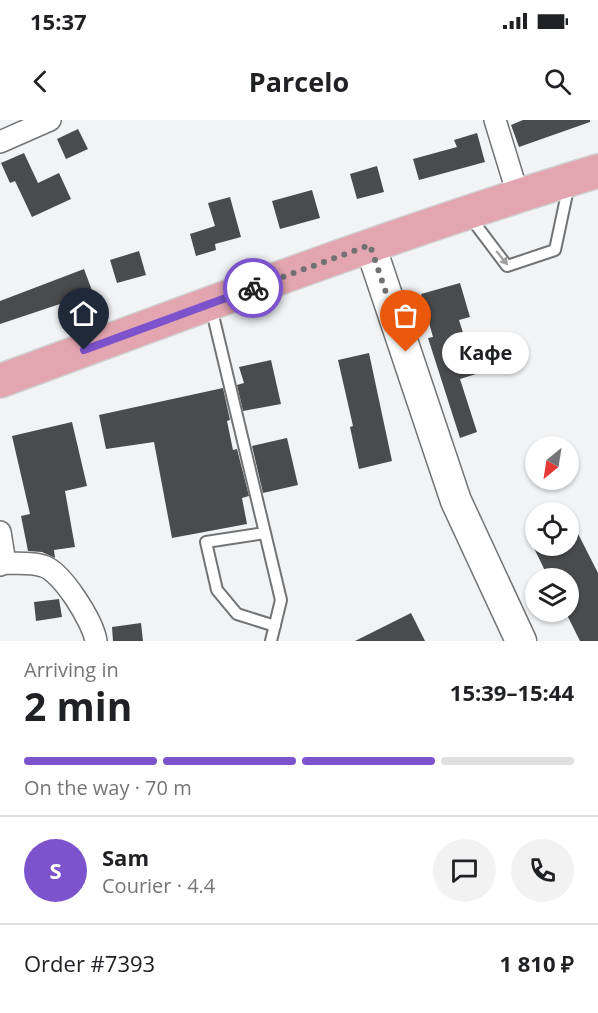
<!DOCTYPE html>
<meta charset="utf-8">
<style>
body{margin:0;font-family:"Open Sans",sans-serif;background:#f2f2f2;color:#202124;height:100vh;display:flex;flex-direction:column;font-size:22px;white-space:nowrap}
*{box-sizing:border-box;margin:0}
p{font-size:20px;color:#757577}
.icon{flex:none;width:33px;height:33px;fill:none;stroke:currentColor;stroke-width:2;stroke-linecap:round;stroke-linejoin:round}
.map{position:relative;height:521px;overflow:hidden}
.side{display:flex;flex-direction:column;background:#fff;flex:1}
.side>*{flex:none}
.needle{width:39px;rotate:210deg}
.fabs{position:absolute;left:525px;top:316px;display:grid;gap:12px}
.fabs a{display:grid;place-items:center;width:54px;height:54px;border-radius:50%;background:#fff;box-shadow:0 2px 4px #0004;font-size:30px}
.pin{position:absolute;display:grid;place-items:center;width:51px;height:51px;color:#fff;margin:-62px -26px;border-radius:50% 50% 50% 0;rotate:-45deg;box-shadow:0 0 6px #0007}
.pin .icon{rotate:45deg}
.courier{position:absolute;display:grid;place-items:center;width:60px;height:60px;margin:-30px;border:4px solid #7c53cc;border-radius:50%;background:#fff;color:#222;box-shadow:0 2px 8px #0007}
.bubble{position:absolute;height:42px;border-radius:21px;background:#fff;box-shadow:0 2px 4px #0004;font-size:20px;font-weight:700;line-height:42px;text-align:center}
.overview em{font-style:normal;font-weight:700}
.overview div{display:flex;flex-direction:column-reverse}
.overview{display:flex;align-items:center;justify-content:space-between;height:102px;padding:0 24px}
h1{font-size:39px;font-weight:700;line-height:45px}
.bar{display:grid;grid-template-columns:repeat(4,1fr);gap:9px 6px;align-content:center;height:72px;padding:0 24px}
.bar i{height:8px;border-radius:4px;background:#e0e0e0}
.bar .active{background:#7c53cc}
.bar p{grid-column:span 4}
.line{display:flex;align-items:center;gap:15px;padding:0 24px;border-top:2px solid #e0e0e0}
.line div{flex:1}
.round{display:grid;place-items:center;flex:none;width:63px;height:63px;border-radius:32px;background:#f2f2f2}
.status{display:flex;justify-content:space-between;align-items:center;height:42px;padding:0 30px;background:#fff;direction:ltr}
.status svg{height:16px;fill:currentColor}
header{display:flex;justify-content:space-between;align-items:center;height:78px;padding:0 24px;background:#fff;font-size:27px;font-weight:700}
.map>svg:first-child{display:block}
.building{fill:#4a4b4d}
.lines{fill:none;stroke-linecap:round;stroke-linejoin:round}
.lane-casing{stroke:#717375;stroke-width:14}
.street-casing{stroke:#717375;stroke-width:24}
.secondary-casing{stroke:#717375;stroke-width:33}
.primary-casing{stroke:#d0d0d1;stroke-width:36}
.lane{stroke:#fff;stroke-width:10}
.street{stroke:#fff;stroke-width:21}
.secondary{stroke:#fff;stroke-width:30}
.primary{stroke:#e3a6b0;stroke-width:33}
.oneway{fill:#a0a0a0}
.done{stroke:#707172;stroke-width:6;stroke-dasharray:0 10.8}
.route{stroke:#7c53cc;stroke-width:8}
</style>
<div class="status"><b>15:37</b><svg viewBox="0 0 49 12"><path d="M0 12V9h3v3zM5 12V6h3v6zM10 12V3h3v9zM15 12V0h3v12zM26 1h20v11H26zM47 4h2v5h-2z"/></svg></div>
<header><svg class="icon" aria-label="back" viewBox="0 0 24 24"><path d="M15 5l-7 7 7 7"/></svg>Parcelo<svg class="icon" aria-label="search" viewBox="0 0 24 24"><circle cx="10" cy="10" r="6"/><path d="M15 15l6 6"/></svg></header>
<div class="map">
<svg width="598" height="521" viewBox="0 0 598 521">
<rect width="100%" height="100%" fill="#f1f3f5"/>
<!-- building -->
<path class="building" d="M523,0H590V2L519,27L511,5Z
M78,9L88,29L66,39L57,19Z
M477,13L485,42L419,60L413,39L457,27L454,20Z
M24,33L38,63L59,53L71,79L32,97L15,61L10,63L1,43Z
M377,46L384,72L357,79L350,54Z
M312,70L320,98L280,109L272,81Z
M230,77L241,117L215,124L216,130L196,136L190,114L215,106L208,83Z
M139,131L146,155L117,163L110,140Z
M84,149L93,173L0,204V181Z
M460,163L470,197L459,200L476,254L460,259L477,312L460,318L428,218L433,217L421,174Z
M369,233L392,341L359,349L350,307L353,306L338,240Z
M271,240L281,284L243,291L237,265L244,263L239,247Z
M223,268L230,300L227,301L233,330L237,329L249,376L242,378L247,404L172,418L154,322L106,329L99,295Z
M72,302L87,366L65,371L75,427L54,430L55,438L42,432L28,431L21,396L30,394L12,316Z
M287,318L298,365L263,373L252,326Z
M568,394L598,453V521H580L568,497V459H549L533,426H568Z
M59,479L62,497L36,501L34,482Z
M411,493L425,521H355Z
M141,503L143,521H113L112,507Z"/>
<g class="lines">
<defs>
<path id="lane" d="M470,97L507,146L555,130L569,64
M211,187L281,480L271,521
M265,413L206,422L217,470L237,494L275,506"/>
<path id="street" d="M495,0L518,75
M0,22L50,0
M0,412L5,443
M0,445L5,443C17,444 31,442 43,446C62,451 93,502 96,521"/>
<path id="secondary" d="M370,125L456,381L521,521"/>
<path id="primary" d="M0,261C198,188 396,112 598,51"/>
</defs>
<!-- lane casing -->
<use href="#lane" class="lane-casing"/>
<!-- street casing -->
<use href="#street" class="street-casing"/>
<!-- secondary casing -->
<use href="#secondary" class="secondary-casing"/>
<!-- primary casing -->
<use href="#primary" class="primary-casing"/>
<!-- lane -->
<use href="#lane" class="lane"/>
<!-- street -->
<use href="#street" class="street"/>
<!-- secondary -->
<use href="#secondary" class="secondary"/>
<!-- primary -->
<use href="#primary" class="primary"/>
</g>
<!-- one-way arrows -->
<defs><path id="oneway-solid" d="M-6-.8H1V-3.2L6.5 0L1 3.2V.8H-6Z" transform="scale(1.5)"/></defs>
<use class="oneway" href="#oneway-solid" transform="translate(502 138) rotate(51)"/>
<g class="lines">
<!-- done -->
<path class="done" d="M253,168L370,125L406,232"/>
<!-- route -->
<path class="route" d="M84,230L253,168"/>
</g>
</svg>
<div class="fabs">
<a><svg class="needle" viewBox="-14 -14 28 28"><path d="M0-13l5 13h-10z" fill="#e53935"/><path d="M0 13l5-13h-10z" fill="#757577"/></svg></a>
<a><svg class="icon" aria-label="locate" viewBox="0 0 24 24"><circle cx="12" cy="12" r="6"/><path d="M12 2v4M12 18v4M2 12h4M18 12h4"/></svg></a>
<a><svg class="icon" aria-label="layers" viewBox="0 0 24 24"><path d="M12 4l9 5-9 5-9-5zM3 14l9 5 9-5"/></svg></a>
</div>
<div class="pin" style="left:406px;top:232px;background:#ea580c"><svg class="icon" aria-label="bag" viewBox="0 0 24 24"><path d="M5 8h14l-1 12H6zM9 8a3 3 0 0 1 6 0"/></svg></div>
<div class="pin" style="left:84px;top:230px;background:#1f2937"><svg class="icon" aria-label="home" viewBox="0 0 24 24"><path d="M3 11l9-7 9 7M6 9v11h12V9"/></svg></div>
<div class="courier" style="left:253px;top:168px"><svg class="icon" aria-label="bike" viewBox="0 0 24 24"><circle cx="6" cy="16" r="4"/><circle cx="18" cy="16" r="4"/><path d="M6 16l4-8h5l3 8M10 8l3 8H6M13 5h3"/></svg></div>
<div class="bubble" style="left:442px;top:212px;width:87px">Кафе</div>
</div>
<section class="side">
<div class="overview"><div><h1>2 min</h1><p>Arriving in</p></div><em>15:39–15:44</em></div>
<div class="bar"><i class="active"></i><i class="active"></i><i class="active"></i><i></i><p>On the way · 70 m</p></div>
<div class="line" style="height:108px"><b class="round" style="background:#7c53cc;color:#fff">S</b><div><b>Sam</b><p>Courier · 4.4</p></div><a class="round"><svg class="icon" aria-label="chat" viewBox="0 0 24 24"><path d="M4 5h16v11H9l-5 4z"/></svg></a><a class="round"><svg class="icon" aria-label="phone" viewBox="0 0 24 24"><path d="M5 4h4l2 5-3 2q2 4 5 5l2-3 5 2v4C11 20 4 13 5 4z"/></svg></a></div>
<div class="line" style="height:78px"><div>Order #7393</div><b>1 810 ₽</b></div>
</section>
